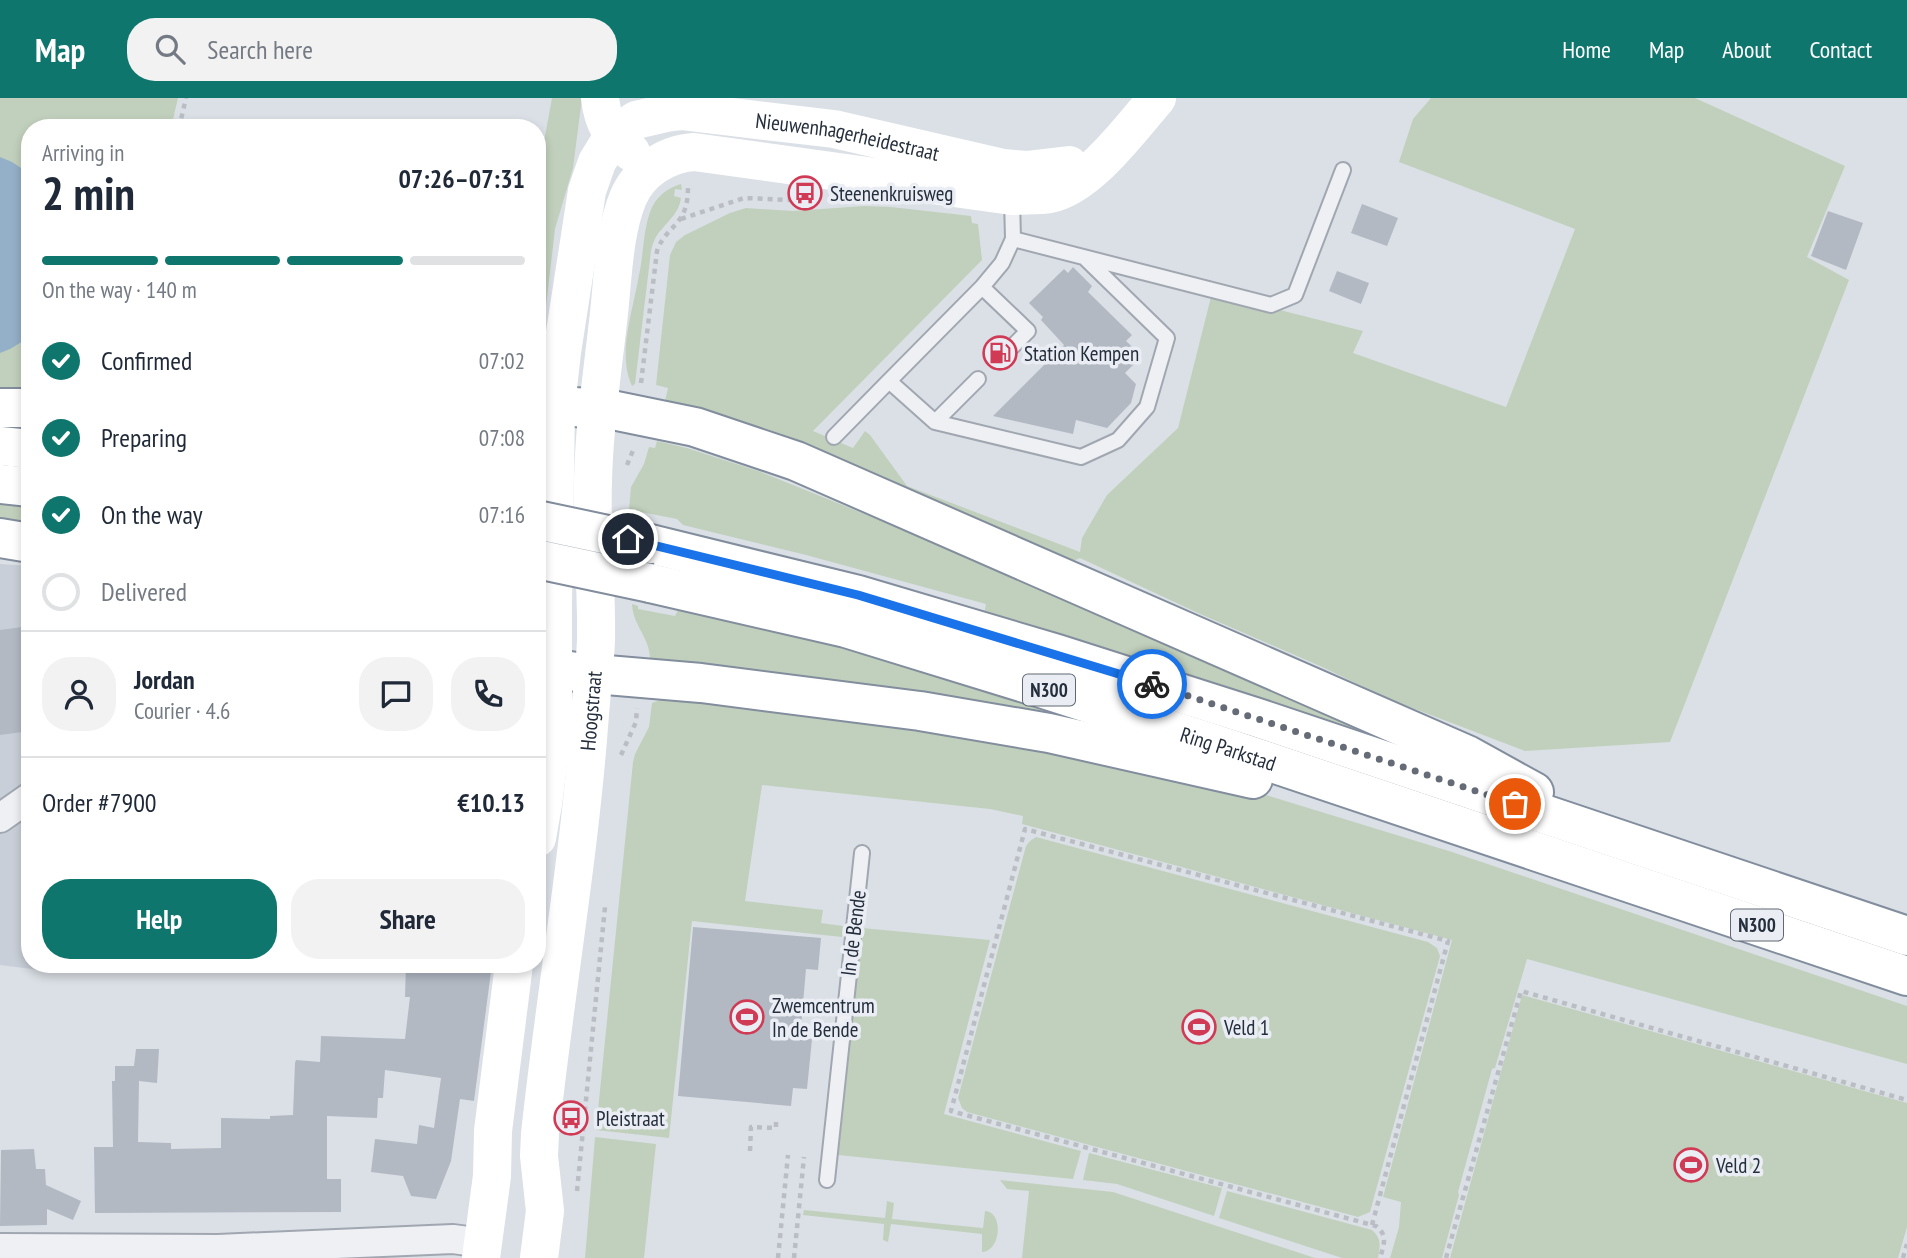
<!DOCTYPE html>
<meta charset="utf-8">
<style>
body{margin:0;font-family:"PT Sans Narrow",sans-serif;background:#f2f2f3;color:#1f2937;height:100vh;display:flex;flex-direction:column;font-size:26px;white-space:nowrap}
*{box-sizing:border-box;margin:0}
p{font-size:23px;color:#747a83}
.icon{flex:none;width:38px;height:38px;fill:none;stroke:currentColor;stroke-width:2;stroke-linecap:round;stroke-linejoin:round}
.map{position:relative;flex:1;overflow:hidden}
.drawer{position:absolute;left:21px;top:21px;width:525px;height:854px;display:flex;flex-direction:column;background:#fff;border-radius:28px;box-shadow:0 4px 10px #0003}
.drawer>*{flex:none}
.pin{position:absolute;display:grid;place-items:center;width:60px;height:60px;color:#fff;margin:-30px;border:4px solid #fff;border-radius:50%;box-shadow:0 2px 7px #0007}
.courier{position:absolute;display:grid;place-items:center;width:70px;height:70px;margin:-35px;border:5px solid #1a73e8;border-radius:50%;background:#fff;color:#222;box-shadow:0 2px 9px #0007}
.summary em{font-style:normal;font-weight:700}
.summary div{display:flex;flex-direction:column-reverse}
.summary{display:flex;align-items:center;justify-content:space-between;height:119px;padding:0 21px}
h1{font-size:46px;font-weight:700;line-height:52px}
.bar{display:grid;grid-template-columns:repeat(4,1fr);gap:10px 7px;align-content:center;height:84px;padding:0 21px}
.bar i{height:9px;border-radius:5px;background:#e0e1e3}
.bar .active{background:#0f766e}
.bar p{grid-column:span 4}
.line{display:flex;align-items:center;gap:18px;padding:0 21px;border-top:2px solid #e0e1e3}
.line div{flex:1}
.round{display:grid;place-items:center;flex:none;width:74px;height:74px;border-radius:28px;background:#f2f2f3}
ol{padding:0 21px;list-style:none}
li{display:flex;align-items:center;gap:21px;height:77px}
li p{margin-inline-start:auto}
li .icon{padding:7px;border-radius:50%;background:#0f766e;color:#fff;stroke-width:4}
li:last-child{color:#747a83}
li i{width:38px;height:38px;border:4px solid #e0e1e3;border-radius:50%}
.cta{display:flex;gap:14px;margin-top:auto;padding:14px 21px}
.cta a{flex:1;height:80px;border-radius:28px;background:#0f766e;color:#fff;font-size:28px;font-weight:700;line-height:80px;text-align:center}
.cta a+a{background:#f2f2f3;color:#1f2937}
header{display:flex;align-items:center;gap:42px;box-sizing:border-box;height:98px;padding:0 35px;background:#0f766e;color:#fff}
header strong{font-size:33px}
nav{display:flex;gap:38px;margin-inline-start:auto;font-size:24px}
.search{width:490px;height:63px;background:#f2f2f3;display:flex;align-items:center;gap:18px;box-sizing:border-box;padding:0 24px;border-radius:28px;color:#747a83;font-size:26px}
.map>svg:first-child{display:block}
.built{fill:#c9cfd8}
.green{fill:#c1d0bc}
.water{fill:#94afc8}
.building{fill:#b2b9c3}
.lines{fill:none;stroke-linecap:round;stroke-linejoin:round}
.lane-casing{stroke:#a1a7b0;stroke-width:18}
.street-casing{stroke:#a1a7b0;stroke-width:32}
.highway-casing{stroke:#828d9d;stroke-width:42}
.path{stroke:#babec4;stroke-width:4.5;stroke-dasharray:5 5;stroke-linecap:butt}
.lane{stroke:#eef0f4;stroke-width:14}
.street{stroke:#eef0f4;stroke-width:28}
.secondary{stroke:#fff;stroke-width:38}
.highway{stroke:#fff;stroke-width:38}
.highway-bridge-casing{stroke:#828d9d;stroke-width:42;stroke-linecap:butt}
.highway-bridge{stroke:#fff;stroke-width:38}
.done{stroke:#656c78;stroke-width:7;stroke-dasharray:0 12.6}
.route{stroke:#1a73e8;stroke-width:9}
.labels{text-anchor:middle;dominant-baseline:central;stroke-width:7;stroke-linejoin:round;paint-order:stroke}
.shield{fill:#eaeef4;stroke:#606873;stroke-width:2}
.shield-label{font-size:19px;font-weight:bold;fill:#252e3c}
.street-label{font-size:21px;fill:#252e3c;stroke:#eaeef4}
.poi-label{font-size:21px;fill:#252e3c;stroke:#eaeef4;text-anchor:start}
</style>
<header>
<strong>Map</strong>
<div class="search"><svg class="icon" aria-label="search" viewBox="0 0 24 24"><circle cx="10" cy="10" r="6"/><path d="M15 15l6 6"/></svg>Search here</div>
<nav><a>Home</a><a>Map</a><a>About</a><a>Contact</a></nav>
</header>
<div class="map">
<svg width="1907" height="1160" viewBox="0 0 1907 1160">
<rect width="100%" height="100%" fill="#dbe0e6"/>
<!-- built -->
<path class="built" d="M0,466L30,468V866H64V875L0,867Z"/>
<!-- green -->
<path class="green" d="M0,0H178L171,30H30V293L0,295Z
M552,0H582L573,70L555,131L543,234L537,251V82Z
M1431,0H1695L1845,68L1807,159L1849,182L1670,644L1525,653L1389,601L1320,568L1198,515L1080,460L1059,469L663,312L668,290L656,287L670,157L676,144L685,137L730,115L746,110L793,113L864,108L891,109L971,118L972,125L978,126L982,162L813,333L853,350L865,333L870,337L907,388L1080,454L1082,440L1107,397L1178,330L1212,195L1363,233L1353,255L1506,309L1575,131L1399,64L1413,21Z
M681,86L682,92L675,91L674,98L681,100C679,114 671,120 662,131C656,137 653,144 651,153L635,286L632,288C626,275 625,261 626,246C628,223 635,200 639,177C644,156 643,122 655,104C662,94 671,89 681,86Z
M657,343L687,350L761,374L877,421L941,442L1461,672L984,516L986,506L806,457L683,427L677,421L636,413V411L629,412L631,389L644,366L649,349L655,350Z
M0,402L30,404V437L0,432Z
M632,506L638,508V511L675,518L680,508C850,547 1016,600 1183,651L650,563C651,540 633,529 632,506Z
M659,596L758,600L1253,693L1452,754L1907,908V966L1527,861L1495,970L1492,971L1458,1094L1459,1097L1442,1160H1390L1399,1129L1401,1104L1383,1099L1452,842L1022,726L1023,718L990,711L762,687L745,803L823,812L821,825L843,828L842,839L692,823L669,1040L596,1032L633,664L635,656L649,629L652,605L660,602Z
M1036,739L1428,844L1437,850L1440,858L1370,1114L1358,1119L967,1014L962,1010L958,1000L1026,748L1030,743Z
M862,830L990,842L944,1016L1081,1053L1073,1081L838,1057Z
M1522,897L1907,1005V1129L1898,1160H1450Z
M595,1039L656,1046L644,1160H585Z
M1089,1055L1222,1090L1214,1118L1117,1086L1083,1082Z
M1000,1082L1113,1094L1315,1160H1022L1029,1093L1007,1091Z
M1227,1093L1372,1132C1382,1141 1380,1148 1378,1160H1342L1219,1120Z
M887,1103L894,1105L892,1121L983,1130L985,1113C1004,1114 1001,1153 982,1154V1136L891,1126L888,1144L883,1142L884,1126L803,1117L804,1112L885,1120Z"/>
<!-- water -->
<path class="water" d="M0,59L12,64L30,76V239L10,251L0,255Z"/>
<!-- building -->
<path class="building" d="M1362,106L1398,120L1387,148L1351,135Z
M1828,113L1863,125L1846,172L1811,158Z
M1073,169L1092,188L1088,194L1132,237L1126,243L1142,258L1125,275L1136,286L1131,305L1107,330L1076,322L1073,336L993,318L1064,247L1041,222L1043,219L1029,205L1064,171L1068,175Z
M1337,173L1369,185L1361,206L1329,193Z
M30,528V633L0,637V532Z
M693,829L821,840L818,872L806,871L800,940L812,941L807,991L793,990L791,1008L678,998Z
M406,866H492L474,1003L460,1001L451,1063L436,1101L411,1098L403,1078L371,1074L375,1041L417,1046L419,1027L434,1030L441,980L385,972L383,1000H378L377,1020L327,1018V1081H341V1114L95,1115L94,1049H113L112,983H115V968H134L136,951H159L157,985L139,983L138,1044L171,1045V1051L221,1050V1020L270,1021V1018L293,1017L295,965L296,962L320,964L321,938L405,941L410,899H405Z
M34,1051L36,1071H45L46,1087L81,1103L73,1122L47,1111V1127L0,1128L1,1052Z"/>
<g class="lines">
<defs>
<path id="lane" d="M1013,141L1271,207L1295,197L1343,72
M982,189L1028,233L1013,248
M978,281L935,324L889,283L982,189L1002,165L1013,141L1012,100
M935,324L1081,359L1118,342L1147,309L1167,240L1085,160
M834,339L889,283
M827,1082L862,755"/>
<path id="street" d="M0,720L30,699
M0,1150L218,1151L453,1141L483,1145"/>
<g id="highway">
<path d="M537,306L612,312L695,329L796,363L1467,657L1534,694"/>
<path d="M0,310H30"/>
<path d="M0,348L30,351"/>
<path d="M0,386L30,389"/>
<path d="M0,440L30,445"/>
<path d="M650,446L858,497L1057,556L1258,620L1907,838"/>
<path id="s3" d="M650,485L846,530L1041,590L1231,651L1907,878"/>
<path d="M537,568L583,575L701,585L920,613L1049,635L1253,681"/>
</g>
</defs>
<!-- lane casing -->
<use href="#lane" class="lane-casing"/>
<!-- street casing -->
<use href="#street" class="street-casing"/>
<!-- highway casing -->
<use href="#highway" class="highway-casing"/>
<!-- path -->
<path class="path" d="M179,30L186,0
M681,121L744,100L791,102
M641,285L657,153C662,138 672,132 680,121C687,111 688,99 688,88
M627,367L634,350
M621,657L636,624L637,610
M750,1053L751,1029L776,1030V1019
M577,1093L605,809
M1372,1127L1448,843L1025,731L951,1013L1376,1128C1388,1137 1384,1147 1380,1160
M778,1160L788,1057
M794,1160L804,1059
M1446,1160L1521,893L1907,1002
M1903,1160L1907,1146"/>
<!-- lane -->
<use href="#lane" class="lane"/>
<!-- street -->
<use href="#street" class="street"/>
<!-- secondary -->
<g class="secondary">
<path d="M600,0C603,27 611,36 631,54"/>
<path id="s1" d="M537,740L543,706L553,627V507L556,308L562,254L587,93L597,64L613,38L636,22L666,15L681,13L834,31L1003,70L1026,72L1069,67"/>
<path d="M481,1160L492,1078L493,1033L514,866"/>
<path id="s2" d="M539,1160L545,1113L539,1058L540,1036C555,896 580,756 590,616C592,591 595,566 596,542C597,489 591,436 593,383C594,327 603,271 609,215C613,179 614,134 628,100C639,74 665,56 694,54L1012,98C1024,97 1038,98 1050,96C1089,88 1132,29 1157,0"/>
</g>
<!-- highway -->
<use href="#highway" class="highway"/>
<defs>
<path id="highway-bridge" d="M537,422L650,446
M537,461L650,485"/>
</defs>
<!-- highway-bridge casing -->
<use href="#highway-bridge" class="highway-bridge-casing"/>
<!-- highway-bridge -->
<use href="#highway-bridge" class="highway-bridge"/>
</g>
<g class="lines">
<!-- done -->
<path class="done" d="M1152,586L1515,706"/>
<!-- route -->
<path class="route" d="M628,441L858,497L1152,586"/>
</g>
<!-- icons -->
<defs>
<symbol id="bus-ring" viewBox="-11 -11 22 22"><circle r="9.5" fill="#eaeef4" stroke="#d13a55" stroke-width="1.5"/><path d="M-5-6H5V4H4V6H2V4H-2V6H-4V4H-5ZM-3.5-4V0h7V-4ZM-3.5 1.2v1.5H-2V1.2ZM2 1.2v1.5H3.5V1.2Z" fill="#d13a55"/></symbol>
<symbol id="fuel-ring" viewBox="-11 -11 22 22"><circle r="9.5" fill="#eaeef4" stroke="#d13a55" stroke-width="1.5"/><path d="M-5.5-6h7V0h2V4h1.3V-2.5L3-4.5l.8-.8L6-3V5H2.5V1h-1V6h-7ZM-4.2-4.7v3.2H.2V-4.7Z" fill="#d13a55"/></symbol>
<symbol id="stadium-ring" viewBox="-11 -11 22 22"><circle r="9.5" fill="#eaeef4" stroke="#d13a55" stroke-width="1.5"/><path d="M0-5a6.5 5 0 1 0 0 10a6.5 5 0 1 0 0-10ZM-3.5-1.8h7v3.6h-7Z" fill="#d13a55"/></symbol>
</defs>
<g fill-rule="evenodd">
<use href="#bus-ring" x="786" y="76" width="38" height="38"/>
<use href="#fuel-ring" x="981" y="236" width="38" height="38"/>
<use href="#stadium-ring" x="728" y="900" width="38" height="38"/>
<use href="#stadium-ring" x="1180" y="910" width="38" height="38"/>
<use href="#bus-ring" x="552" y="1001" width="38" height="38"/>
<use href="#stadium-ring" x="1672" y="1048" width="38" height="38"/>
</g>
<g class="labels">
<!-- shield labels -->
<g class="shield">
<rect x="1023" y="576.5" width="52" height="31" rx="5"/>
<rect x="1731" y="811.5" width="52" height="31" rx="5"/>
</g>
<g class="shield-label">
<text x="1049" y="592">N300</text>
<text x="1757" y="827">N300</text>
</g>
<!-- street labels -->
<g class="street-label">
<text stroke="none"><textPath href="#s1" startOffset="954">Nieuwenhagerheidestraat</textPath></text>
<text stroke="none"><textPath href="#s2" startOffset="551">Hoogstraat</textPath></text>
<text stroke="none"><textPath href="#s3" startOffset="602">Ring Parkstad</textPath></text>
<text transform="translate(853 835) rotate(-83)">In de Bende</text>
</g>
<!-- poi labels -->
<g class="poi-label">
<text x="830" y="95">Steenenkruisweg</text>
<text x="1024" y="255">Station Kempen</text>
<text x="772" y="907">Zwemcentrum<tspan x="772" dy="24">In de Bende</tspan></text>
<text x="1224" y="929">Veld 1</text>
<text x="596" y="1020">Pleistraat</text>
<text x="1716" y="1067">Veld 2</text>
</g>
</g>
</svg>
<div class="pin" style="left:1515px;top:706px;background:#ea580c"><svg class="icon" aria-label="bag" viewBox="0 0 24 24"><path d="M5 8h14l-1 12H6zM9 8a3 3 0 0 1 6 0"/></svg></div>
<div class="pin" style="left:628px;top:441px;background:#1f2937"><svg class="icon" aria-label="home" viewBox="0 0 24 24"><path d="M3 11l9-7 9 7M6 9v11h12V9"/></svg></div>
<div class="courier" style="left:1152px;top:586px"><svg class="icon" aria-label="bike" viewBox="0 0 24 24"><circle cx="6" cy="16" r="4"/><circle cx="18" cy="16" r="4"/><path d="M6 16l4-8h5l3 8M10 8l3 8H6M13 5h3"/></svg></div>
<section class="drawer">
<div class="summary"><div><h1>2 min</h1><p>Arriving in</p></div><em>07:26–07:31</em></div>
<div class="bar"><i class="active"></i><i class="active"></i><i class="active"></i><i></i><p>On the way · 140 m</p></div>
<ol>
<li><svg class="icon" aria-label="check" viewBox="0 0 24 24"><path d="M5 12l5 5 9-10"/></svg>Confirmed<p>07:02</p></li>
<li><svg class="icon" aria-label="check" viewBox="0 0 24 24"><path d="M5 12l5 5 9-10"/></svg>Preparing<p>07:08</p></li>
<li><svg class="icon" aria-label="check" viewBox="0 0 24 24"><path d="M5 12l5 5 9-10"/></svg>On the way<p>07:16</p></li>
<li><i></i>Delivered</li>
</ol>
<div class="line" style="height:126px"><a class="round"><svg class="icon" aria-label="person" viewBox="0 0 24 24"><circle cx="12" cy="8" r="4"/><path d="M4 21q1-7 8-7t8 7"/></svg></a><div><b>Jordan</b><p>Courier · 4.6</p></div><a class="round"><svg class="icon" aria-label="chat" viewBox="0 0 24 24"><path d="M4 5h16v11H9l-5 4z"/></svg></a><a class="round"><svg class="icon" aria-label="phone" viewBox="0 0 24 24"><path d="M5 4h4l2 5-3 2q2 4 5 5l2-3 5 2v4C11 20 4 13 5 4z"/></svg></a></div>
<div class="line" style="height:91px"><div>Order #7900</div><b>€10.13</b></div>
<div class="cta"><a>Help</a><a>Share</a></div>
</section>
</div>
